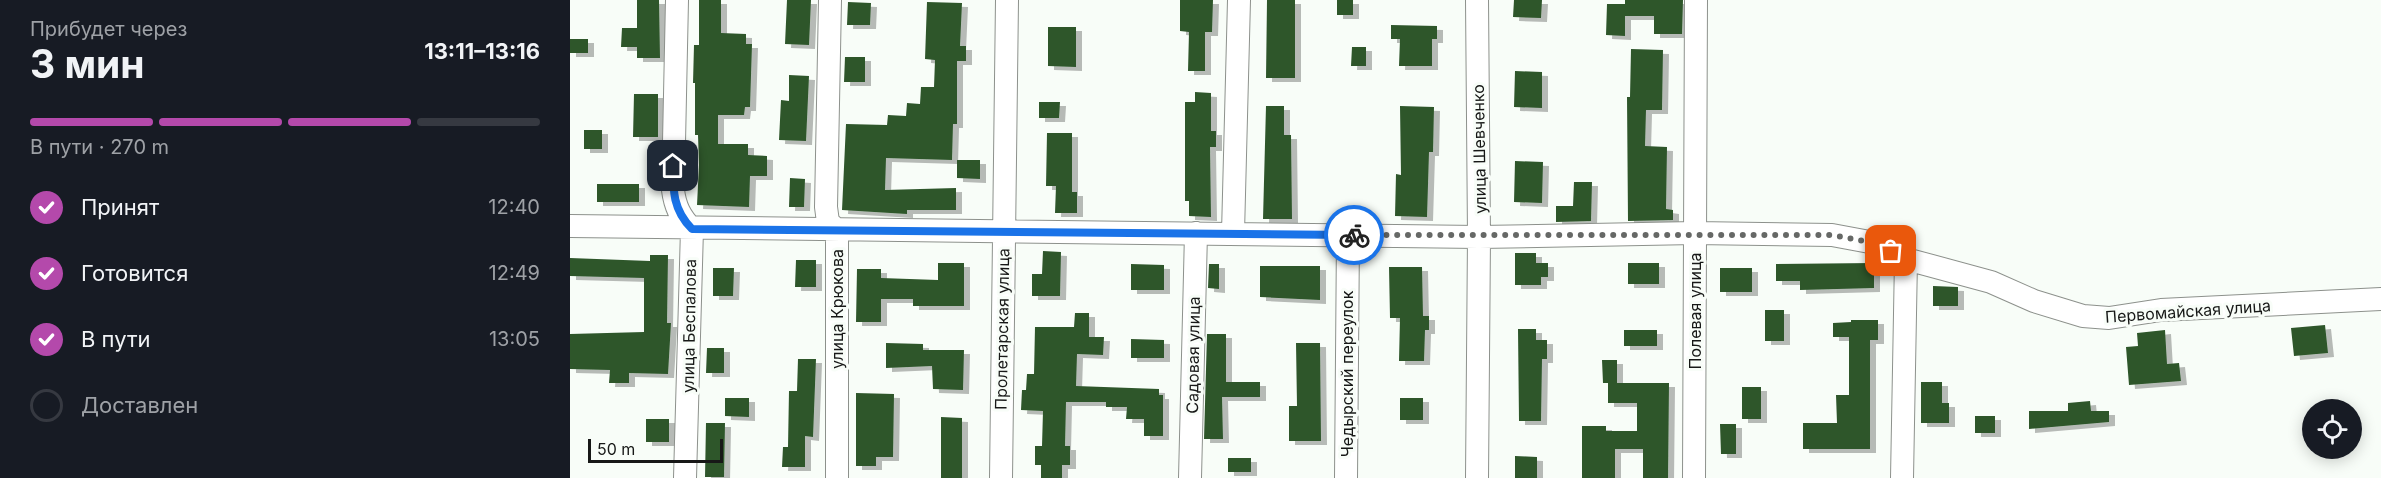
<!DOCTYPE html>
<html lang="ru">
<meta charset="utf-8">
<style>
body{margin:0;font-family:Inter,sans-serif;background:#242831;color:#f1f3f6;height:100vh;display:flex;flex-direction:column;font-size:22px;white-space:nowrap}
*{box-sizing:border-box;margin:0}
p{font-size:20px;color:#9ea1a6}
.icon{flex:none;width:33px;height:33px;fill:none;stroke:currentColor;stroke-width:2;stroke-linecap:round;stroke-linejoin:round}
.map{position:relative;flex:1;overflow:hidden}
.drawer{display:flex;flex-direction:column;background:#171b24;width:570px}
.drawer>*{flex:none}
.tools{position:absolute;left:1732px;top:399px;display:grid;gap:12px}
.tools a{display:grid;place-items:center;width:60px;height:60px;border-radius:50%;background:#171b24;box-shadow:0 3px 15px #0003;font-size:30px}
.scale{position:absolute;left:18px;bottom:15px;width:135px;box-sizing:border-box;padding-left:6px;border:3px solid #171817;border-top:0;font-size:16px;line-height:21px;white-space:nowrap;color:#171817;-webkit-text-stroke:4px #f8fdf8;paint-order:stroke}
.pin{position:absolute;display:grid;place-items:center;width:51px;height:51px;color:#fff;margin:-26px;border-radius:12px;box-shadow:0 3px 9px #0006}
.courier{position:absolute;display:grid;place-items:center;width:60px;height:60px;margin:-30px;border:4px solid #1a73e8;border-radius:50%;background:#fff;color:#222;box-shadow:0 2px 8px #0007}
.summary em{font-style:normal;font-weight:700}
.summary div{display:flex;flex-direction:column-reverse}
.summary{display:flex;align-items:center;justify-content:space-between;height:102px;padding:0 30px}
h1{font-size:39px;font-weight:700;line-height:45px}
.bar{display:grid;grid-template-columns:repeat(4,1fr);gap:9px 6px;align-content:center;height:72px;padding:0 30px}
.bar i{height:8px;border-radius:4px;background:#363941}
.bar .active{background:#b449ab}
.bar p{grid-column:span 4}
ol{padding:0 30px;list-style:none}
li{display:flex;align-items:center;gap:18px;height:66px}
li p{margin-inline-start:auto}
li .icon{padding:6px;border-radius:50%;background:#b449ab;color:#fff;stroke-width:4}
li:last-child{color:#9ea1a6}
li i{width:33px;height:33px;border:3px solid #363941;border-radius:50%}
main{display:flex;flex:1;min-height:0}
.map>svg:first-child{display:block}
.building{fill:#2e562b;filter:url(#shadow)}
.lines{fill:none;stroke-linecap:round;stroke-linejoin:round}
.minor-casing{stroke:#8d918c;stroke-width:24}
.minor{stroke:#fff;stroke-width:22}
.done{stroke:#666866;stroke-width:6;stroke-dasharray:0 10.8}
.route{stroke:#1a73e8;stroke-width:8}
.labels{text-anchor:middle;dominant-baseline:central;stroke-width:6;stroke-linejoin:round;paint-order:stroke}
.street-label{font-size:16px;fill:#171817;stroke:#f8fdf8}
</style>
<main>
<section class="drawer">
<div class="summary"><div><h1>3 мин</h1><p>Прибудет через</p></div><em>13:11–13:16</em></div>
<div class="bar"><i class="active"></i><i class="active"></i><i class="active"></i><i></i><p>В пути · 270 m</p></div>
<ol>
<li><svg class="icon" aria-label="check" viewBox="0 0 24 24"><path d="M5 12l5 5 9-10"/></svg>Принят<p>12:40</p></li>
<li><svg class="icon" aria-label="check" viewBox="0 0 24 24"><path d="M5 12l5 5 9-10"/></svg>Готовится<p>12:49</p></li>
<li><svg class="icon" aria-label="check" viewBox="0 0 24 24"><path d="M5 12l5 5 9-10"/></svg>В пути<p>13:05</p></li>
<li><i></i>Доставлен</li>
</ol>
</section>
<div class="map">
<svg width="1811" height="478" viewBox="0 0 1811 478">
<defs>
<filter id="shadow"><feDropShadow dx="6" dy="4" stdDeviation="0" flood-color="#0004"/></filter>
</defs>
<rect width="100%" height="100%" fill="#f8fdf8"/>
<!-- building -->
<path class="building" d="M67,0H89L90,58H67V47H51L52,28H67Z
M129,0H151V33L176,34V44H182L180,107H175L174,115H148V144H178V155L197,156V176H180L179,207L127,205L129,165L128,135H125V83H123L124,45H129Z
M217,0H241L239,45L215,44Z
M610,0H643L642,32H635V71H618L619,32L610,31Z
M697,0H725V78H696Z
M767,0H783V15H767Z
M944,0H972L971,18L943,17Z
M1055,0H1113L1112,34H1084V16H1055V36L1036,35L1037,4H1055Z
M278,2L301,3L300,25H277Z
M357,2L392,3L390,46H396V61H387V124H383L382,160L316,158L315,190L386,188V210H337V214L272,210L276,124L317,125L318,115L336,116L337,103L350,104L351,87H364L365,60L355,59Z
M821,25L867,26V39H862V66H829L830,39H821Z
M478,27H506V67L478,66Z
M0,39H18V53H0Z
M782,47H796V66H781Z
M1061,49L1093,50L1092,110H1076L1075,146L1097,147L1096,209L1103,210V220L1058,221L1057,97H1060Z
M275,57H295V82H274Z
M945,71L972,72V108L944,107Z
M219,75L239,76L236,141L209,140L211,100L219,101Z
M625,92L641,93V131H646V147H640L641,217L619,216V201H615V102H625Z
M64,94H88V137H63Z
M469,102H490L489,118H469Z
M696,106H714V135H721L722,219H693Z
M830,106L864,107L863,152H859L857,217L825,216L826,174L831,175Z
M14,130H32V149H14Z
M477,133H502V192H507V213H485L486,186H476Z
M387,160H410V179L387,178Z
M945,161L973,162L972,203L944,202Z
M220,178L235,179L234,207H219Z
M1004,182H1022L1021,221L986,222V206H1003Z
M27,184H69V202H27Z
M473,251L491,252L490,296H462V274H472Z
M945,253H966V263H978V277H971V285H945Z
M80,255H98L97,323H101L98,374L59,373V383H39L40,370L0,369V334L74,332V278L0,276V258L80,261Z
M226,260H246V287H225Z
M368,263H394V306H343V299H311V322H286L287,269H311V278L368,280Z
M1058,263H1089V284H1058Z
M1304,263V288L1230,290V281H1206V264Z
M561,264L594,265V290H561Z
M639,264H649V289L638,288Z
M690,266H750V300L690,297Z
M819,267H852L853,316H859V330H855L854,361H829L830,318H820Z
M143,268H164L163,296H143Z
M1150,268H1182V292H1150Z
M1363,286L1388,287V306H1363Z
M1195,310H1214V341H1195Z
M505,313H519V337H534L533,355L507,354L506,386L589,389V395H593V436H574V419H556L557,407H536V402H496L495,446H500V465H492V478H471V465H465V446H472L473,411L451,410L452,390H456L457,374H464L465,327H504Z
M1281,320H1308V340H1300V449H1233V423H1267L1266,395H1279V337H1263V323L1281,322Z
M1755,325L1758,353L1724,356L1721,328Z
M948,329H966V340H977V359H972L971,421H949Z
M1054,330H1087V346H1054Z
M1595,330L1597,364L1609,363L1611,381L1559,385L1556,347L1568,346L1567,333Z
M637,334H656V382H690V397H652L653,439H634Z
M561,339L594,340V358H561Z
M316,343L353,344V350H394L393,390L363,389L362,366L316,368Z
M726,343H750L751,441H719V406H727Z
M137,348H154V373H136Z
M228,359H246L243,437L235,436V467H212L213,447H218L219,391H227Z
M1032,360H1047V383H1033Z
M1351,382H1372V403H1379V423H1351Z
M1038,383H1099L1098,478H1073V449H1045V478H1012V426H1036V431H1067V403H1038Z
M1172,387H1191V419H1172Z
M286,393L324,394L323,457H306V466H286Z
M155,398H179V417L155,416Z
M830,398H853V420H830Z
M1520,401L1521,411H1539V422L1459,429V411H1498V403Z
M1405,416H1425V433H1405Z
M371,417L392,418V478H371Z
M76,419H99V442H76Z
M136,423H155L154,477H135Z
M1150,424H1166V454H1151Z
M945,456L967,457V478H945Z
M658,458H681V472H658Z"/>
<g class="lines">
<defs>
<path id="minor" d="M107,0L103,190C105,206 110,217 122,229L115,478
M260,0L256,207L258,222L267,230V478
M0,226L909,237L1125,233L1262,235L1305,243L1336,259L1421,282L1464,301L1513,316L1539,318L1591,310L1811,299
M663,233L669,0
M431,478L437,0
M620,478L626,233
M776,478L778,235
M907,478L909,237L907,0
M1124,478L1126,0
M1332,478L1336,259"/>
</defs>
<!-- minor casing -->
<use href="#minor" class="minor-casing"/>
<!-- minor -->
<use href="#minor" class="minor"/>
</g>
<g class="lines">
<!-- done -->
<path class="done" d="M784,235H1262L1305,243L1321,251"/>
<!-- route -->
<path class="route" d="M103,166C103,191 103,210 122,229L784,235"/>
</g>
<g class="labels">
<!-- street labels -->
<g class="street-label">
<text transform="translate(909 149) rotate(-91)">улица Шевченко</text>
<text transform="translate(267 309) rotate(-90)">улица Крюкова</text>
<text transform="translate(1125 311) rotate(-90)">Полевая улица</text>
<text transform="translate(1618 311) rotate(-4)">Первомайская улица</text>
<text transform="translate(119 326) rotate(-89)">улица Беспалова</text>
<text transform="translate(432 329) rotate(-89)">Пролетарская улица</text>
<text transform="translate(623 355) rotate(-89)">Садовая улица</text>
<text transform="translate(777 374) rotate(-90)">Чедырский переулок</text>
</g>
</g>
</svg>
<div class="tools">
<a><svg class="icon" aria-label="locate" viewBox="0 0 24 24"><circle cx="12" cy="12" r="6"/><path d="M12 2v4M12 18v4M2 12h4M18 12h4"/></svg></a>
</div>
<div class="scale">50 m</div>
<div class="pin" style="left:1321px;top:251px;background:#ea580c"><svg class="icon" aria-label="bag" viewBox="0 0 24 24"><path d="M5 8h14l-1 12H6zM9 8a3 3 0 0 1 6 0"/></svg></div>
<div class="pin" style="left:103px;top:166px;background:#1f2937"><svg class="icon" aria-label="home" viewBox="0 0 24 24"><path d="M3 11l9-7 9 7M6 9v11h12V9"/></svg></div>
<div class="courier" style="left:784px;top:235px"><svg class="icon" aria-label="bike" viewBox="0 0 24 24"><circle cx="6" cy="16" r="4"/><circle cx="18" cy="16" r="4"/><path d="M6 16l4-8h5l3 8M10 8l3 8H6M13 5h3"/></svg></div>
</div>
</main>
